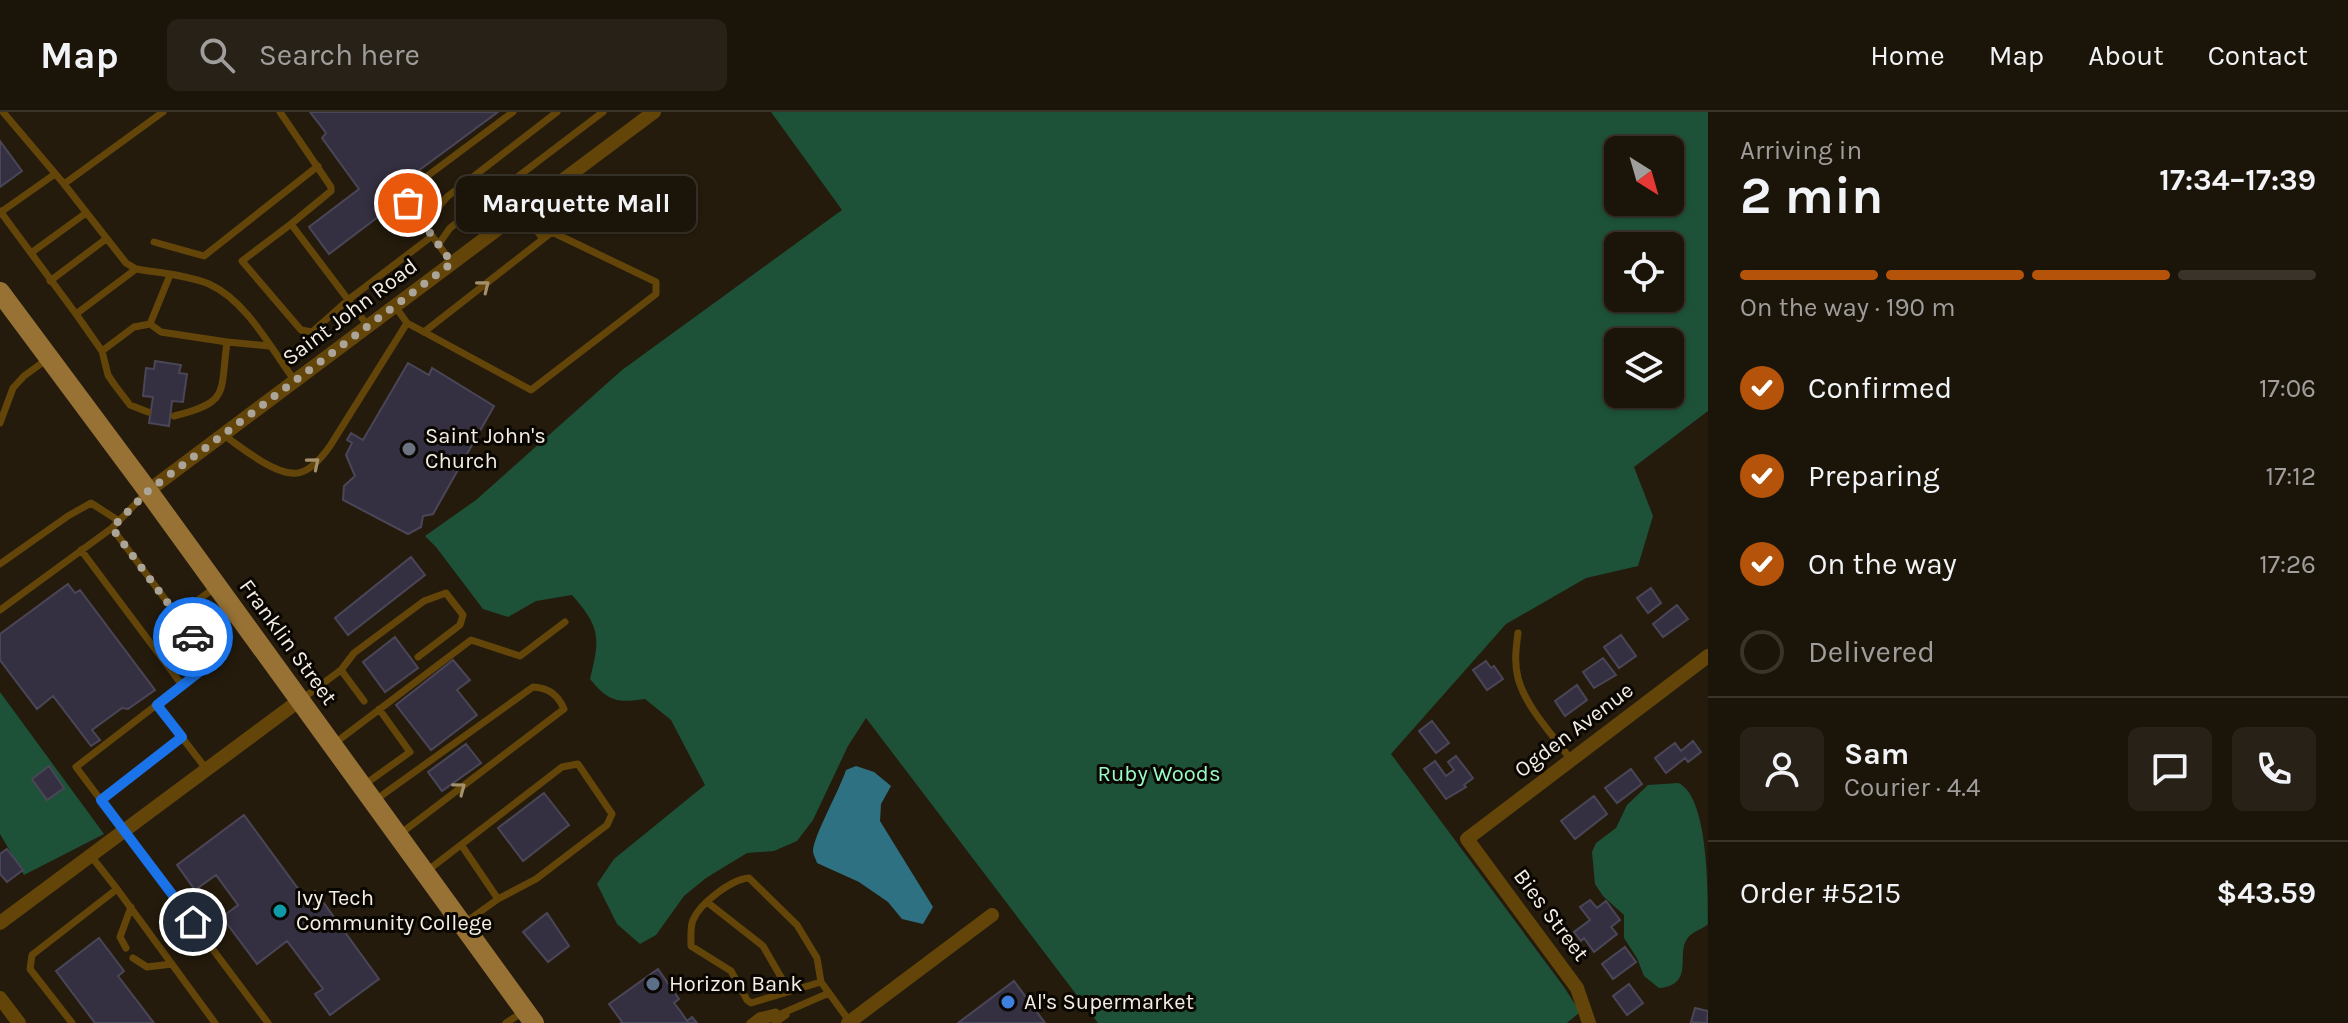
<!DOCTYPE html>
<meta charset="utf-8">
<style>
body{margin:0;font-family:Karla,sans-serif;background:#282117;color:#f1f3f6;height:100vh;display:flex;flex-direction:column;font-size:30px;white-space:nowrap}
*{box-sizing:border-box;margin:0}
p{font-size:26px;color:#a09e9c}
.icon{flex:none;width:44px;height:44px;fill:none;stroke:currentColor;stroke-width:2;stroke-linecap:round;stroke-linejoin:round}
.map{position:relative;flex:1;overflow:hidden}
.drawer{display:flex;flex-direction:column;background:#1b1409;width:640px}
.drawer>*{flex:none}
.needle{width:52px;rotate:143deg}
.fabs{position:absolute;left:1604px;top:24px;display:grid;gap:16px}
.fabs a{display:grid;place-items:center;width:80px;height:80px;border-radius:12px;background:#1b1409;box-shadow:0 2px 6px #0004,0 0 0 2px #39332a;font-size:40px}
.pin{position:absolute;display:grid;place-items:center;width:68px;height:68px;color:#fff;margin:-34px;border:4px solid #fff;border-radius:50%;box-shadow:0 2px 8px #0007}
.courier{position:absolute;display:grid;place-items:center;width:80px;height:80px;margin:-40px;border:6px solid #1a73e8;border-radius:50%;background:#fff;color:#222;box-shadow:0 2px 10px #0007}
.bubble{position:absolute;height:56px;border-radius:12px;background:#1b1409;box-shadow:0 2px 6px #0004,0 0 0 2px #39332a;font-size:26px;font-weight:700;line-height:56px;text-align:center}
.head em{font-style:normal;font-weight:700}
.head div{display:flex;flex-direction:column-reverse}
.head{display:flex;align-items:center;justify-content:space-between;height:136px;padding:0 32px}
h1{font-size:52px;font-weight:700;line-height:60px}
.bar{display:grid;grid-template-columns:repeat(4,1fr);gap:12px 8px;align-content:center;height:96px;padding:0 32px}
.bar i{height:10px;border-radius:6px;background:#39332a}
.bar .selected{background:#b45309}
.bar p{grid-column:span 4}
.line{display:flex;align-items:center;gap:20px;padding:0 32px;border-top:2px solid #39332a}
.line div{flex:1}
.round{display:grid;place-items:center;flex:none;width:84px;height:84px;border-radius:12px;background:#282117}
ol{padding:0 32px;list-style:none}
li{display:flex;align-items:center;gap:24px;height:88px}
li p{margin-inline-start:auto}
li .icon{padding:8px;border-radius:50%;background:#b45309;color:#fff;stroke-width:4}
li:last-child{color:#a09e9c}
li i{width:44px;height:44px;border:4px solid #39332a;border-radius:50%}
header{display:flex;align-items:center;gap:48px;box-sizing:border-box;height:112px;padding:0 40px;background:#1b1409;border-bottom:2px solid #39332a}
header strong{font-size:38px}
nav{display:flex;gap:44px;margin-inline-start:auto;font-size:28px}
.search{width:560px;height:72px;background:#282117;display:flex;align-items:center;gap:20px;box-sizing:border-box;padding:0 28px;border-radius:12px;color:#a09e9c;font-size:30px}
main{display:flex;flex:1;min-height:0}
.map>svg:first-child{display:block}
.forest{fill:#1d5238;fill-rule:evenodd}
.water{fill:#2e7183}
.building{fill:#343041;stroke:#4a4658;stroke-width:2}
.lines{fill:none;stroke-linecap:round;stroke-linejoin:round}
.service{stroke:#634509;stroke-width:7}
.minor{stroke:#634509;stroke-width:14}
.primary{stroke:#977234;stroke-width:20}
.oneway{stroke:#a4916c}
.done{stroke:#aba498;stroke-width:8;stroke-dasharray:0 14.4}
.route{stroke:#1a73e8;stroke-width:10}
.worship-dot{fill:#6b7280;stroke:#0a0602;stroke-width:3}
.culture-dot{fill:#0f9aa8;stroke:#0a0602;stroke-width:3}
.service-dot{fill:#5c6f8a;stroke:#0a0602;stroke-width:3}
.shop-dot{fill:#3f7fe0;stroke:#0a0602;stroke-width:3}
.labels{text-anchor:middle;dominant-baseline:central;stroke-width:6;stroke-linejoin:round;paint-order:stroke}
.street-label{font-size:22px;fill:#f4eee4;stroke:#0a0602}
.poi-label{font-size:22px;fill:#f4eee4;stroke:#0a0602;text-anchor:start}
.park-label{font-size:22px;fill:#98fbc5;stroke:#0a0602}
</style>
<header>
<strong>Map</strong>
<div class="search"><svg class="icon" aria-label="search" viewBox="0 0 24 24"><circle cx="10" cy="10" r="6"/><path d="M15 15l6 6"/></svg>Search here</div>
<nav><a>Home</a><a>Map</a><a>About</a><a>Contact</a></nav>
</header>
<main>
<div class="map">
<svg width="1708" height="911" viewBox="0 0 1708 911">
<rect width="100%" height="100%" fill="#241b0c"/>
<!-- forest -->
<path class="forest" d="M771,0H1708V299L1634,355L1653,404L1638,454L1586,466L1506,512L1391,642L1564,875L1580,900L1567,911H1098L866,606L848,634L813,708L797,729L774,739L747,741L706,766L684,784L656,823L640,832L617,812L597,772L614,747L705,673L671,608L645,587C617,591 609,590 590,567C600,526 601,516 572,483L536,489L508,505L483,497L436,435L425,424L476,388L622,258L842,98ZM1618,38H1670V90H1618ZM1618,134H1670V186H1618ZM1618,230H1670V282H1618Z
M0,580L104,722L24,763L0,722Z
M1678,671C1708,683 1708,777 1708,812C1702,818 1692,819 1687,827C1676,843 1695,873 1659,876L1644,864L1637,846L1624,826V803L1603,784L1595,772L1592,740L1596,731L1616,716L1627,693L1648,673Z"/>
<!-- water -->
<path class="water" d="M856,654L874,660L891,674L881,692L880,709L933,795L923,812L902,807L888,790L859,770L817,751C816,747 813,743 813,739C813,725 840,677 846,658Z"/>
<!-- building -->
<path class="building" d="M310,0H498L391,79L402,93L381,108L378,105L329,142L309,115L359,77L322,26L326,21Z
M0,29L22,59L0,75Z
M155,249L181,253L179,261L187,262L183,290L172,289L169,314L149,311L153,285L143,284L146,256L154,257Z
M408,251L429,263L432,256L494,294L433,402L423,404L421,415L408,422L343,388L344,374L355,364L346,343L352,331L347,328L351,321L363,328Z
M411,445L425,463L348,523L335,506Z
M68,472L75,481L80,478L155,578L128,597L122,596L92,618L100,628L91,634L53,584L37,597L0,548V522Z
M1651,476L1661,491L1648,501L1637,486Z
M1677,493L1688,507L1663,525L1653,512Z
M1621,523L1636,544L1619,556L1604,535Z
M395,525L418,556L385,580L363,550Z
M1603,546L1616,563L1594,576L1583,560Z
M453,548L470,568L457,578L477,603L431,638L396,593Z
M1486,549L1491,556L1494,554L1503,567L1487,578L1473,558Z
M1577,573L1587,588L1565,604L1555,589Z
M1432,609L1449,631L1436,641L1419,619Z
M1693,629L1701,640L1688,650L1685,646L1666,661L1655,646L1675,631L1681,639Z
M466,632L481,651L442,679L428,660Z
M1456,644L1473,666L1464,673L1466,675L1446,687L1424,657L1435,649L1446,664L1454,658L1448,650Z
M49,654L64,676L47,688L32,667Z
M1631,657L1642,672L1617,691L1605,676Z
M544,681L569,713L523,749L498,716Z
M1594,684L1607,702L1575,727L1561,709Z
M244,703L305,786L315,779L379,867L330,903L315,882L323,877L287,829L257,852L222,805L238,793L216,763L195,778L177,753Z
M7,737L23,758L7,770L0,762V742Z
M1590,788L1597,796L1606,789L1620,808L1611,815L1617,822L1594,840L1584,826L1581,829L1574,820L1590,808L1580,795Z
M547,801L569,834L548,850L523,820Z
M99,826L124,859L118,864L154,911H95L56,859Z
M1625,835L1636,850L1613,867L1602,852Z
M658,857L679,887L674,891L681,900L687,909L692,905L697,911H620L622,910L609,892Z
M1014,869L1045,911H958Z
M1629,872L1643,891L1627,903L1613,884Z
M1695,896L1708,899L1707,911L1691,910Z"/>
<g class="lines">
<!-- service -->
<path class="service" d="M3,0L64,72L163,0
M280,0L331,75V79L291,112L368,214
M64,72L126,151L136,157C159,161 187,163 209,172C247,189 271,237 295,269
M0,99L76,202
M522,99L543,127
M1,100L55,62
M291,112L242,149L301,218L312,220L348,188L432,124
M424,112L447,85L557,0
M154,130L204,144L318,54
M438,133L450,116L603,0
M31,141L86,101
M452,151L408,91L407,83L414,74L513,0
M136,157L76,202L102,239L108,263L114,272L130,293L148,300
M50,169L106,127
M395,194L407,211L424,220L531,278L656,182V170L552,120L424,220
M150,212L161,220L227,230C220,282 230,290 174,304
M227,230L269,234
M102,239L134,215L150,212L170,163
M0,311L13,276L24,264L46,248
M223,322C235,332 247,340 261,349C294,369 308,365 330,334L407,211
M145,382L112,416L212,550L76,655L268,911
M81,438L182,573
M0,452L68,404L91,391L119,409
M0,498L112,416
M177,503L216,475
M1518,521C1516,536 1514,551 1518,566C1526,596 1554,624 1571,648
M341,558L364,589
M302,587L341,558L354,541L424,489L446,481L463,503L460,513L418,545
M157,593L207,658
M335,631L471,528L520,544L565,510
M364,673L410,640L379,597
M101,688L182,625
M374,689L533,575C549,576 558,583 564,597L400,722
M462,734L498,787
M427,759L562,655L578,652L612,702L607,713L536,767L498,787L463,812
M117,777L215,911
M707,790L763,834L789,879
M126,836L120,825L131,795
M133,846L147,855L172,852
M821,870L751,891L747,888L731,859L691,834C691,826 690,815 693,808C700,791 732,767 749,766L797,813L817,846L821,870L850,910
M72,911L30,857L32,843L117,777L91,744
M506,911L523,900
M750,911L759,904L776,900
M760,911L829,881
M775,911L786,903"/>
<!-- minor -->
<path class="minor" d="M148,379L654,0
M0,811L300,588
M0,886L19,911
M848,911L992,803
M1589,911L1577,876L1467,727L1708,544"/>
<!-- primary -->
<path class="primary" d="M0,180L148,379L534,911"/>
</g>
<!-- one-way arrows -->
<defs><path id="oneway-chevron" d="M-2-3.5L2.5 0L-2 3.5" fill="none" stroke-width="1.6" stroke-linecap="round" stroke-linejoin="round" transform="scale(2)"/></defs>
<g class="oneway">
<use href="#oneway-chevron" transform="translate(484 174) rotate(-38)"/>
<use href="#oneway-chevron" transform="translate(314 351) rotate(-40)"/>
<use href="#oneway-chevron" transform="translate(460 676) rotate(-37)"/>
</g>
<g class="lines">
<!-- done -->
<path class="done" d="M193,525L112,416L148,379L452,151L408,91"/>
<!-- route -->
<path class="route" d="M193,525L212,550L157,593L182,625L101,688L193,810"/>
</g>
<!-- markers -->
<circle class="worship-dot" cx="409" cy="337" r="8"/>
<circle class="culture-dot" cx="280" cy="799" r="8"/>
<circle class="service-dot" cx="653" cy="872" r="8"/>
<circle class="shop-dot" cx="1008" cy="890" r="8"/>
<g class="labels">
<!-- street labels -->
<g class="street-label">
<text transform="translate(350 200) rotate(-37)">Saint John Road</text>
<text transform="translate(288 530) rotate(54)">Franklin Street</text>
<text transform="translate(1574 618) rotate(-37)">Ogden Avenue</text>
<text transform="translate(1551 803) rotate(53)">Bies Street</text>
</g>
<!-- poi labels -->
<g class="poi-label">
<text x="425" y="324">Saint John's<tspan x="425" dy="25">Church</tspan></text>
<text x="296" y="786">Ivy Tech<tspan x="296" dy="25">Community College</tspan></text>
<text x="669" y="872">Horizon Bank</text>
<text x="1024" y="890">Al's Supermarket</text>
</g>
<!-- park labels -->
<g class="park-label">
<text x="1159" y="662">Ruby Woods</text>
</g>
</g>
</svg>
<div class="fabs">
<a><svg class="needle" viewBox="-14 -14 28 28"><path d="M0-13l5 13h-10z" fill="#e53935"/><path d="M0 13l5-13h-10z" fill="#a09e9c"/></svg></a>
<a><svg class="icon" aria-label="locate" viewBox="0 0 24 24"><circle cx="12" cy="12" r="6"/><path d="M12 2v4M12 18v4M2 12h4M18 12h4"/></svg></a>
<a><svg class="icon" aria-label="layers" viewBox="0 0 24 24"><path d="M12 4l9 5-9 5-9-5zM3 14l9 5 9-5"/></svg></a>
</div>
<div class="pin" style="left:408px;top:91px;background:#ea580c"><svg class="icon" aria-label="bag" viewBox="0 0 24 24"><path d="M5 8h14l-1 12H6zM9 8a3 3 0 0 1 6 0"/></svg></div>
<div class="pin" style="left:193px;top:810px;background:#1f2937"><svg class="icon" aria-label="home" viewBox="0 0 24 24"><path d="M3 11l9-7 9 7M6 9v11h12V9"/></svg></div>
<div class="courier" style="left:193px;top:525px"><svg class="icon" aria-label="car" viewBox="0 0 24 24"><path d="M5 17H2v-5l4-1 3-4h7l3 4 3 1v5h-3M9 17h6M6 11h13"/><circle cx="7" cy="17" r="2"/><circle cx="17" cy="17" r="2"/></svg></div>
<div class="bubble" style="left:456px;top:64px;width:240px">Marquette Mall</div>
</div>
<section class="drawer">
<div class="head"><div><h1>2 min</h1><p>Arriving in</p></div><em>17:34–17:39</em></div>
<div class="bar"><i class="selected"></i><i class="selected"></i><i class="selected"></i><i></i><p>On the way · 190 m</p></div>
<ol>
<li><svg class="icon" aria-label="check" viewBox="0 0 24 24"><path d="M5 12l5 5 9-10"/></svg>Confirmed<p>17:06</p></li>
<li><svg class="icon" aria-label="check" viewBox="0 0 24 24"><path d="M5 12l5 5 9-10"/></svg>Preparing<p>17:12</p></li>
<li><svg class="icon" aria-label="check" viewBox="0 0 24 24"><path d="M5 12l5 5 9-10"/></svg>On the way<p>17:26</p></li>
<li><i></i>Delivered</li>
</ol>
<div class="line" style="height:144px"><a class="round"><svg class="icon" aria-label="person" viewBox="0 0 24 24"><circle cx="12" cy="8" r="4"/><path d="M4 21q1-7 8-7t8 7"/></svg></a><div><b>Sam</b><p>Courier · 4.4</p></div><a class="round"><svg class="icon" aria-label="chat" viewBox="0 0 24 24"><path d="M4 5h16v11H9l-5 4z"/></svg></a><a class="round"><svg class="icon" aria-label="phone" viewBox="0 0 24 24"><path d="M5 4h4l2 5-3 2q2 4 5 5l2-3 5 2v4C11 20 4 13 5 4z"/></svg></a></div>
<div class="line" style="height:104px"><div>Order #5215</div><b>$43.59</b></div>
</section>
</main>
